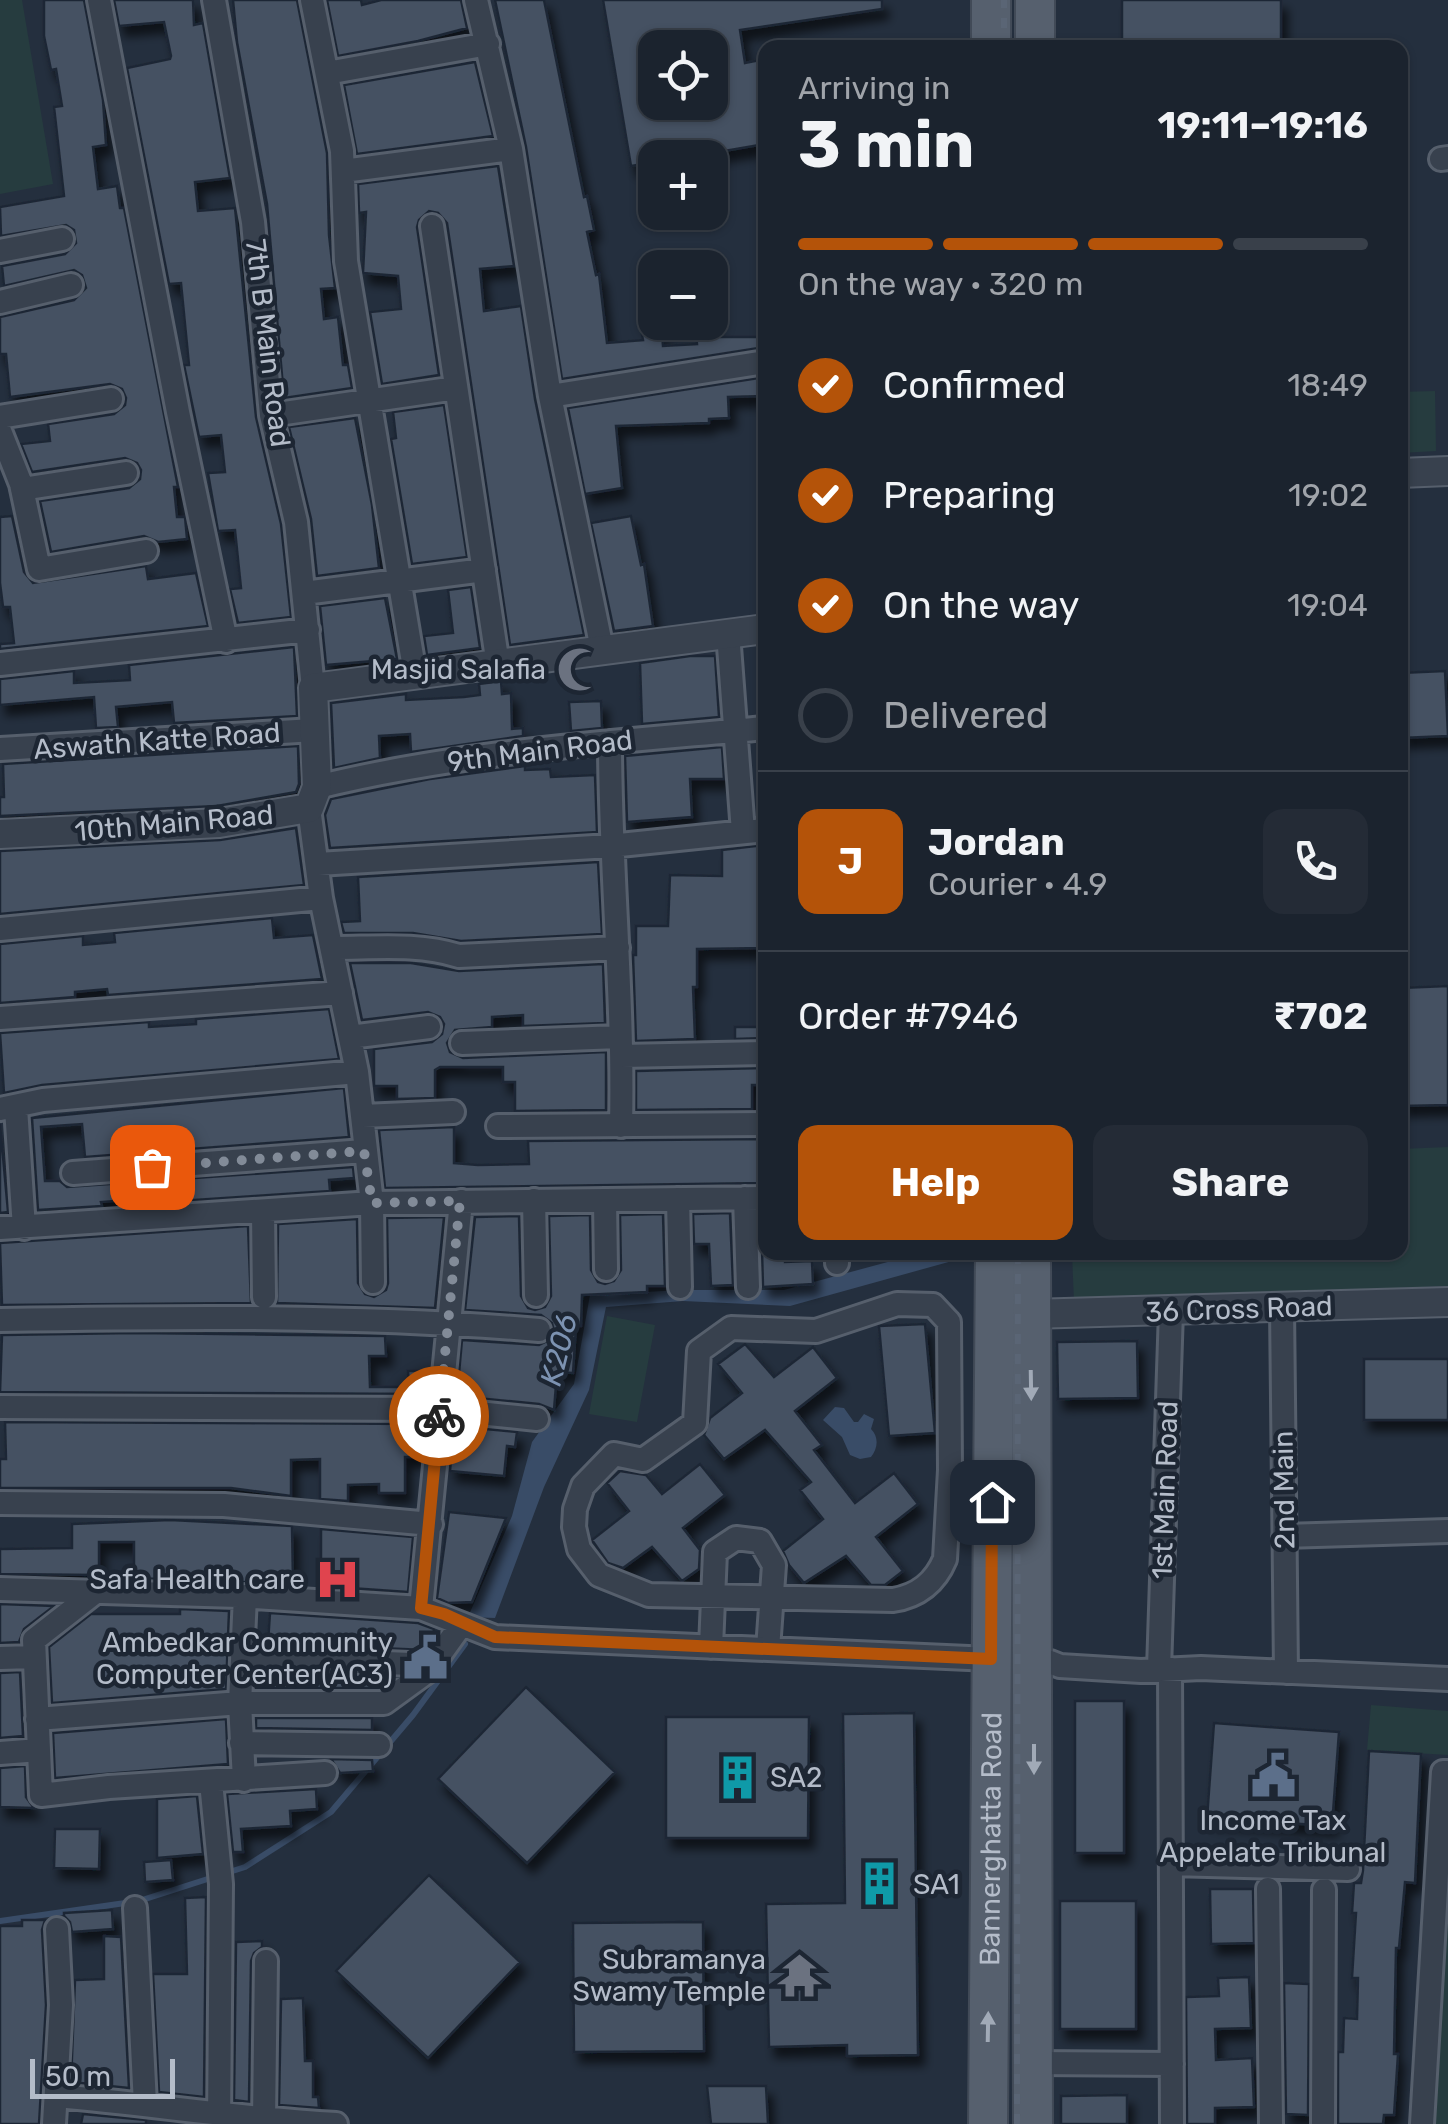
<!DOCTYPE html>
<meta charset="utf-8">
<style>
body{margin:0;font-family:Rubik,sans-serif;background:#242b36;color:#f1f3f6;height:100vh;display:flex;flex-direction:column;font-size:38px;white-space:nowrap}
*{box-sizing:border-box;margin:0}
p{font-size:32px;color:#a0a4aa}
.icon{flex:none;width:55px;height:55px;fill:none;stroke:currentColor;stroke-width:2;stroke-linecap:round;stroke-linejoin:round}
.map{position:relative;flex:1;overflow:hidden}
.side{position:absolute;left:758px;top:40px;width:650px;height:1220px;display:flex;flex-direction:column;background:#1b232e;border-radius:20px;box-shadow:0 2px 8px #0004,0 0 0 2px #39404a}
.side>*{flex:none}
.tools{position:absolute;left:638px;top:30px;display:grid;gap:20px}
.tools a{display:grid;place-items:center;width:90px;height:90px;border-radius:20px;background:#1b232e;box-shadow:0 2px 8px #0004,0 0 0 2px #39404a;font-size:50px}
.scale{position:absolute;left:30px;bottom:25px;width:145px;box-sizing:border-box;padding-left:10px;border:5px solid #b4bcc9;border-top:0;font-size:28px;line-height:35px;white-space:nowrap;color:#b4bcc9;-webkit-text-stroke:8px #1d2633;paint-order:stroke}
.pin{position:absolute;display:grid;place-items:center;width:85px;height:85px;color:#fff;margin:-42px;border-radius:20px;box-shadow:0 5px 15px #0006}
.courier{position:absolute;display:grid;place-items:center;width:100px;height:100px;margin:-50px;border:8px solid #b45309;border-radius:50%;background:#fff;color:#222;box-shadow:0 2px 12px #0007}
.headline em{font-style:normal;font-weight:700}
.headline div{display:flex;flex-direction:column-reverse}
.headline{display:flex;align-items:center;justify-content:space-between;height:170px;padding:0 40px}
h1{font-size:65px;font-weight:700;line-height:75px}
.bar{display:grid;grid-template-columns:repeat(4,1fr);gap:15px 10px;align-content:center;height:120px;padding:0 40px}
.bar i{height:12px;border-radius:8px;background:#39404a}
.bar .on{background:#b45309}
.bar p{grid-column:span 4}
.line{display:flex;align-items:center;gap:25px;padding:0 40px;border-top:2px solid #39404a}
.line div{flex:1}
.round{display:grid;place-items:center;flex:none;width:105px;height:105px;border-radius:20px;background:#242b36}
ol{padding:0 40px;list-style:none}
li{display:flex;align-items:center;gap:30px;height:110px}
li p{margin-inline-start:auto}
li .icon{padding:10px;border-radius:50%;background:#b45309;color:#fff;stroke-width:4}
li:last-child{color:#a0a4aa}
li i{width:55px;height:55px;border:5px solid #39404a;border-radius:50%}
.primary-button{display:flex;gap:20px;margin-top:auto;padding:20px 40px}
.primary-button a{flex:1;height:115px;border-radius:20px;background:#b45309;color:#fff;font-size:40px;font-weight:700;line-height:115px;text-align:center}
.primary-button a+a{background:#242b36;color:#f1f3f6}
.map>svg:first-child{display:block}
.green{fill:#263c3f}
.water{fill:#394c67}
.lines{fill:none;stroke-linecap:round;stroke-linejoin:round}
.stream{stroke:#394c67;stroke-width:6}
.building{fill:#455162;stroke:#1f2835;stroke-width:2.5;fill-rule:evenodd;filter:url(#shadow)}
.minor-casing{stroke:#565f6c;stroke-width:28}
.tertiary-casing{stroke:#565f6c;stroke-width:32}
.primary-casing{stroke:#414a57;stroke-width:42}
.minor{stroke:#38414e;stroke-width:22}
.tertiary{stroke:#38414e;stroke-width:28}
.primary{stroke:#56606e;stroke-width:38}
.rail{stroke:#5a6575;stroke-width:6;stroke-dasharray:10 10;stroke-linecap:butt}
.oneway{fill:#a1aab7}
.done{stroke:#828b98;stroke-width:10;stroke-dasharray:0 18}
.route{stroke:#b45309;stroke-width:12}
.labels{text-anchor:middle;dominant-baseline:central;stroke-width:9;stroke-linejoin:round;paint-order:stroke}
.street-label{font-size:28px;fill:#b4bcc9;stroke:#1d2633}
.poi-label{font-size:28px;fill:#b4bcc9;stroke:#1d2633;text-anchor:end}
.water-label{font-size:30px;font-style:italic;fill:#7c92b1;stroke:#1d2633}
</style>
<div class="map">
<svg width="1448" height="2124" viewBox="0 0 1448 2124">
<defs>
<filter id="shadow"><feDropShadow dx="6" dy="10" stdDeviation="5" flood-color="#0009"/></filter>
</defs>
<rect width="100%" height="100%" fill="#242f3e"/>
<!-- green -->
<path class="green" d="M0,0H22L53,184L0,194Z
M1435,391L1436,451L1400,453V392Z
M1448,1147V1286L1074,1302L1072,1253L1400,1252V1149Z
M607,1316L655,1325L637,1422L589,1414Z
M1371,1705L1448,1711V1755L1367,1750Z
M1448,1883V2124H1432Z"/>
<!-- water -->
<path class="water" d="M921,1253H981L790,1306L683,1301L606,1307L589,1390L544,1487L495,1618L468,1617L512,1516L532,1442L574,1384L590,1295L682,1290H784Z
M835,1407L844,1408L854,1422H858L864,1414L874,1419L871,1429C879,1437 878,1448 871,1457L860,1459L850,1455L842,1437L823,1420Z"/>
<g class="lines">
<!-- stream -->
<path class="stream" d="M0,1921L139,1901L245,1867L331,1812L413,1715L465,1644"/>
</g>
<!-- building -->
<path class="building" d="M44,0H84L103,100L106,145L93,147L98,189L117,186L120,208H124L178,487H174L177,517H185L187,539L158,542L144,536L51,552L40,501L129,488L140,479L141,470L137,463L125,458L32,472L21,444L50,441L48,424L114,414L125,405L126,398L122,389L110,384L10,397L6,354H0V317L74,300L86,288L82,275L74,270L4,286L2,266L65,254L76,243L74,230L66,225L1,236L0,207L64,196L54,107L62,106L56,69L51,70L44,36Z
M114,0H193L194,25L203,23L230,178L195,182L198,211L235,208L256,417L281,524L291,617L238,623L230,589L241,588L235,530L218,531L208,473L225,472L221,435L199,437L184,365H189L181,283L169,284L127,68L170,59L171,56L164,22L119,26Z
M233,0H297L327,153L329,235L335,288L321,289L324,319L338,317L343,365H348L352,388L284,398L267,204L237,42Z
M327,0H361L362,5L381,0H461L467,28L418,41L338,56Z
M495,0H544L584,197L587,196L594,230L587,232L596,275L599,274L607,343L643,340L642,335L662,334L663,346L697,344L696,334L720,332L721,337H765V347L562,379L526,147Z
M603,0H882V9L740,30L745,63L765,59V144L684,158H655V162L631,166ZM655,48H710V102H655Z
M1122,0H1281V48H1122Z
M475,62L493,136L357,154L344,85Z
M498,166L514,266L480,269L484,311L521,306L535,399L584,635L510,645L447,223L438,213L429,211L419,220L417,227L439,375L382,384L370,312L401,309L398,276L363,273L366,212L359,213L358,184Z
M765,377V396L728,397L729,418L709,419V423L616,426L622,488L585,494L568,408Z
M444,405L467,557L412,564L391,439L396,438L393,412Z
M355,418L372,505L379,568L317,576L311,519L289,427Z
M12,516L24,572L33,583L146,566L148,579L196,573L208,626L0,649V644L14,643L10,607H3L0,583V517Z
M631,516L641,565L644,564L653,626L614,631L591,523Z
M471,587L480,648L427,655L424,636L453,633L448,590Z
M385,598L397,659L326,665L320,606Z
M294,647L297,716L174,723L172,702L116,707L118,727L96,728L94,697L0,705V679L74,671V683L130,680L129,665Z
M690,656H715L719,717L642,724L640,663Z
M1445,671L1448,736L1400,738V673Z
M501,681L502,694L511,693L512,729L523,728V736L411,752L410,734L379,736L380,758L334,768L331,703L406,694V700L464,697L480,695L479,684Z
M601,701L602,728L571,731L569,702Z
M298,746L299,784L296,792L217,806L0,816V797H4L3,764Z
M722,747L724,779H690L692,817L627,822L625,756Z
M525,766V770L550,769L551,777L595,775L597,832L330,848L325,815L331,799L430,779Z
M296,828L304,885L0,914V851L220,840Z
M764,845L765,948L697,949V987H693L695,1039L636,1041L633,955H636V926H668L670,875L722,876V850Z
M598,862L602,934L461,941L413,933H344L341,922L360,921L358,877Z
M272,918L274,938L313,935L322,979L108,995L107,989L75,992V997L0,1003V944L83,936V945L115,942L114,933Z
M350,963H411L459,971L603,964L605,1023L523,1026V1015L492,1017V1027L455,1030L447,1043L450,1052L463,1058L606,1052V1110L515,1111V1082H503V1067H440L435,1070V1098L397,1099V1086H374V1049L432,1042L442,1034L444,1024L440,1017L428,1012L362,1020Z
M1448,986V1105L1400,1106V988Z
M329,1009L339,1059L42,1085L4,1093L0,1033L149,1022V1027L196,1024V1019Z
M735,1027H765V1038L735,1039Z
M765,1068V1085H752V1109L636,1110V1071Z
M344,1088L349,1137L85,1157L82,1124L41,1127L45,1181H60L67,1187L353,1167L354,1178L329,1180L330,1191L149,1203V1198L101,1202L102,1206L38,1210L32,1118Z
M0,1124L8,1212L0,1213Z
M454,1127V1163L478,1165L529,1164L528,1141L765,1139V1183L385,1188L379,1130Z
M730,1213L733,1285L711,1286L709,1244H694L693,1214Z
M761,1213H765V1252H784L785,1262L812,1261L813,1284L763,1287Z
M663,1214L665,1286H647V1292L582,1295L581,1326H576L573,1373L557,1372L554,1410L539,1404L457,1396L462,1340L539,1345L551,1339L554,1332L552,1323L541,1315L465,1310L475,1217L519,1216L521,1296L528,1308L535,1310L545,1307L551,1296L549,1216L590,1215L591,1270L598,1282L605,1284L614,1281L621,1270L620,1215Z
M444,1217L435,1308L277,1303L278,1224L357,1219L358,1283L365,1294L374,1297L386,1290L388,1283L387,1218Z
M248,1226L251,1303L2,1305L0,1243Z
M925,1324L935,1433L889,1436L879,1326Z
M135,1333L385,1336L386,1356H369L370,1387H409L408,1371H429L427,1394L0,1392L2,1335Z
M1137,1341L1138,1398L1058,1399L1057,1342Z
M745,1344L774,1377L813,1347L837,1378L795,1411L822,1445L814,1450L855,1503L894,1473L918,1504L876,1537L903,1571L885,1585H871L846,1556L804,1583L789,1565L783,1551L823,1519L800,1490L811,1482L765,1430L724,1459L704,1435L710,1418L742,1393L718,1364Z
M1364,1359H1448V1420H1364Z
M5,1422L424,1424L423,1437L416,1436V1457H405V1493H379V1484L348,1485V1501L320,1499V1459L291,1460V1496L231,1488H0V1459H6Z
M454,1426L517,1432L515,1447L507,1446L504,1476L450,1471Z
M700,1464L725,1495L683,1528L700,1550L699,1569L682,1581L652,1547L623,1568L608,1563L592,1540L629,1511L607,1483L620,1471L646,1475L662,1494Z
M449,1512L506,1518L472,1602L448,1603L437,1598Z
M170,1520L292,1526L293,1584L134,1578V1542H99V1575L0,1574V1549L72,1548V1524Z
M321,1529L413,1537L408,1592L321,1586Z
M0,1604L54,1606L24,1629L19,1642L0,1643Z
M180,1609L229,1611L226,1689L52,1703L49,1647L91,1614H180Z
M270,1613L418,1623L434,1629L433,1638L425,1650L268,1643Z
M20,1672L23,1736L0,1738V1673Z
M256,1673L384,1678V1685L379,1688H256Z
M526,1687L615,1772L527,1863L438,1779Z
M1075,1701H1124V1853H1075Z
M914,1713L918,2055L847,2056V2045L769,2047L766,1904L845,1903L843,1714Z
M666,1717H809L808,1838H666Z
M256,1718H372V1730L256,1728Z
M226,1719L228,1764L55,1778L53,1733Z
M1214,1723L1339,1732L1332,1826L1207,1818Z
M1369,1751L1421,1754L1415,1883L1405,1882L1399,1948H1396L1394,2054H1398L1394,2115H1384L1383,2124H1338V2052H1343L1344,2018L1357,2019L1358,1978H1352L1356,1913H1352L1354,1883H1361L1363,1870Z
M331,1759L372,1760L373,1771L340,1773Z
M25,1766L26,1797L34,1808L0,1807V1768Z
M316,1789L317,1809L290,1811L291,1826L241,1829L243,1852H233L227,1794Z
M197,1796L203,1854L157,1858V1799Z
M55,1829H100L99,1869L54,1868Z
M171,1860L173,1880L145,1882L144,1862Z
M429,1875L520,1962L428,2058L336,1971Z
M1210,1889H1253L1254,1943L1211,1944Z
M206,1897L204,2097L159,2092L153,1974H187L185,1898Z
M1060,1901H1136V2029H1060Z
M112,1910L113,1929L72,1932L70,1922L64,1916V1913Z
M22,1920H45L42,1930L46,2005L39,2124H0V1926H22Z
M703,1922L704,2051L574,2052L573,1923Z
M104,1936L121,1937L129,2088L71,2082L75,1980L104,1979Z
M262,1941V1947L254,1953L251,1961L249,2102L234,2100L236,1942Z
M1249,1977L1251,2028L1215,2029L1216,2060L1252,2058L1254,2107L1215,2108V2124H1187L1186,1997L1219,1996L1218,1978Z
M1284,1983L1309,1984L1308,2115L1286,2114Z
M303,1998L305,2061H313V2097H318L319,2108L279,2105L281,1999Z
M707,2086H766L768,2124H711Z
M1127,2095V2124H1061V2096Z
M83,2114L146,2120V2124H81Z"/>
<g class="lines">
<defs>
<path id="minor" d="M99,0L178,412L226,641
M214,0L253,222L271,415L296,522L313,688
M312,0L342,151L346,261L415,674
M476,0L511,149L550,396L602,649
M327,73L488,44
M1441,159L1448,158
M343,171L511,149
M432,226L498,665
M0,251L62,239
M0,302L71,285
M550,396L765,362
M271,415L456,388
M0,417L111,399
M0,431L21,484L39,569L146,551
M22,489L126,473
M304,593L484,570
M728,633L743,832
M0,664L308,630
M610,742C610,870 624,998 621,1126
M0,749L314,730
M317,787C463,751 615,742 765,728
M309,808L321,898L357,1072L372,1203L373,1282
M318,864L610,846L765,830
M0,929L321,898
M333,948C375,948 418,943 459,956L618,948
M0,1018L341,993
M350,1037L429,1027
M462,1043L619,1037
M622,1056L765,1053
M16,1108L24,1228
M0,1109L43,1100L357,1072
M363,1116L453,1112
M498,1126L765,1124
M73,1173L364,1151
M745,1198L748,1287
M678,1199L680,1287
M534,1200L536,1295
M605,1200L606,1269
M263,1211L264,1297
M0,1228L372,1203L765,1198
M837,1252V1263
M897,1304L933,1305L949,1322L950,1470L945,1559C935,1583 918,1596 893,1600L649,1595L599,1575L579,1549L574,1527L575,1509L583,1486L614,1454L643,1460L695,1423L699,1351L731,1328L816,1331Z
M1282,1307L1286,1672
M0,1320C180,1317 360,1315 539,1330
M0,1407L439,1409L537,1419
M0,1503L224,1505L431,1524
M1284,1536L1448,1531
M0,1589L239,1596L421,1608L495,1637L991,1659
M98,1590L34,1640L41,1795L109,1787L325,1773
M421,1608L461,1201
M711,1647L715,1552L736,1538L760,1541L774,1565L768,1649
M242,1657L434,1665
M0,1658L33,1657
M1050,1662L1060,1666L1141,1671L1201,1668L1448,1679
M1159,1669L1171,1311
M1170,1669L1172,2124
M37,1719L240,1703H384L428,1671L456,1632
M241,1743L379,1745
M0,1753L39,1750
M244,1780L240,1703L245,1596
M211,1782L221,1884L219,2124
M1171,1864L1348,1869
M1268,1889L1271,2124
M135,1908L145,2104
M1033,2063L1172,2064
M57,2096C150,2104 242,2119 336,2124
M264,2120L266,1961
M54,2124L61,2005L57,1929
M1323,2124L1324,1890
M1422,2124L1443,1772H1448"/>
<path id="tertiary" d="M1400,473L1448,471
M0,834L219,823L309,808L317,787L313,688L765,629
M1030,1314L1448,1302"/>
<g id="primary">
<path d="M991,48V0"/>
<path d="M1035,48V0"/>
<path d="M1031,1252L1033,2124"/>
<path id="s1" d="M988,2124L995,1252"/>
</g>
</defs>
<!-- minor casing -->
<use href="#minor" class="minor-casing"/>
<!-- tertiary casing -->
<use href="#tertiary" class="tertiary-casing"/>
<!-- primary casing -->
<use href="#primary" class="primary-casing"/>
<!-- minor -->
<use href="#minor" class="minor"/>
<!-- tertiary -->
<use href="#tertiary" class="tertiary"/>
<!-- primary -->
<use href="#primary" class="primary"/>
<!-- rail -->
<path class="rail" d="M1004,48V0
M1017,2124L1018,1252"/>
</g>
<!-- one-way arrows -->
<defs><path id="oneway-solid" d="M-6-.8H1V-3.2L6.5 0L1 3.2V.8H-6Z" transform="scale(2.5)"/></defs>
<g class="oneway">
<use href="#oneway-solid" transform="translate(1031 1385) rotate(89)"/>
<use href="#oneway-solid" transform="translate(1034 1759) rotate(90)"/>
<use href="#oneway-solid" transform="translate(988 2027) rotate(-89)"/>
</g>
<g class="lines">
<!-- done -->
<path class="done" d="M152,1167L364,1151L372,1203L460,1201L439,1416"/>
<!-- route -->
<path class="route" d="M439,1416L421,1608L444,1614L495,1637L991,1659L992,1502"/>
</g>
<!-- icons -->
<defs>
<symbol id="mosque-bare" viewBox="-9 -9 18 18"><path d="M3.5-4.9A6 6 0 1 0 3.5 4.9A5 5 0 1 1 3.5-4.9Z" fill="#6b7280" stroke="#1d2633" stroke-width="2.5" paint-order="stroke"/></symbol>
<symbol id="hospital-bare" viewBox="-9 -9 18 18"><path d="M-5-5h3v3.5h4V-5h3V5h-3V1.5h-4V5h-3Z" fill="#e0444e" stroke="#1d2633" stroke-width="2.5" paint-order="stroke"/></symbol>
<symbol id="civic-bare" viewBox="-9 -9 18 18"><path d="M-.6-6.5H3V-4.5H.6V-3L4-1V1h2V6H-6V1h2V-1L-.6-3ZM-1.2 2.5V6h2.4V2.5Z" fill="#5c6f8a" stroke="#1d2633" stroke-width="2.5" paint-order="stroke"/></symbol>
<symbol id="building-bare" viewBox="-9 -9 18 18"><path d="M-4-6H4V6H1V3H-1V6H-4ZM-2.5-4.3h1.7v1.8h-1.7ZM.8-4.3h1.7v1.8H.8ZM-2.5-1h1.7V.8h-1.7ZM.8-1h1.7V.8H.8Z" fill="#0f9aa8" stroke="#1d2633" stroke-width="2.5" paint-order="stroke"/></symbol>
<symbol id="temple-bare" viewBox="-9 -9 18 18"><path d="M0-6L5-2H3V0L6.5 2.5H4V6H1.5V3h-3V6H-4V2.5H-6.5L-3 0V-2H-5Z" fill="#6b7280" stroke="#1d2633" stroke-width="2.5" paint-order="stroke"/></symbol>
</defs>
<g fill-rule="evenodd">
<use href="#mosque-bare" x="548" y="638" width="63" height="63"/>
<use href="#hospital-bare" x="306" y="1548" width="63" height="63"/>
<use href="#civic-bare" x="394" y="1626" width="63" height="63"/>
<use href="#civic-bare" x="1242" y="1744" width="63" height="63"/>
<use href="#building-bare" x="706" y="1746" width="63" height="63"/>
<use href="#building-bare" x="848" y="1852" width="63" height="63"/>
<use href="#temple-bare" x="768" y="1944" width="63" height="63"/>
</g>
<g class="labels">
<!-- street labels -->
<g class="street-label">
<text transform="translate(268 343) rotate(83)">7th B Main Road</text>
<text transform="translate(157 741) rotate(-4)">Aswath Katte Road</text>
<text transform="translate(540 751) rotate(-7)">9th Main Road</text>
<text transform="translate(174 823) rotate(-5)">10th Main Road</text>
<text transform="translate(1239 1309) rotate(-2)">36 Cross Road</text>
<text transform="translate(1165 1490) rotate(-88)">1st Main Road</text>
<text transform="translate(1284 1490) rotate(-91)">2nd Main</text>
<text stroke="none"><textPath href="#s1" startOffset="285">Bannerghatta Road</textPath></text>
</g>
<!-- poi labels -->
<g class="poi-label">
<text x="546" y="669">Masjid Salafia</text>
<text x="305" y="1579">Safa Health care</text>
<text x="393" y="1642">Ambedkar Community<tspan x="393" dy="32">Computer Center(AC3)</tspan></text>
<text x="770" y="1777" text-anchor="start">SA2</text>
<text x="1273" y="1820" text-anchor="middle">Income Tax<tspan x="1273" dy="32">Appelate Tribunal</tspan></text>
<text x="913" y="1884" text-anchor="start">SA1</text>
<text x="766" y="1959">Subramanya<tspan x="766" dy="32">Swamy Temple</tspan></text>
</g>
<!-- water labels -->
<g class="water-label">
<text transform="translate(559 1350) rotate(-76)">K206</text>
</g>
</g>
</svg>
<div class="tools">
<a><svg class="icon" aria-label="locate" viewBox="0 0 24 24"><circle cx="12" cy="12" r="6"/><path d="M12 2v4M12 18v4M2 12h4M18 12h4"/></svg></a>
<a>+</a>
<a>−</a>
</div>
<div class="scale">50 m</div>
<div class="pin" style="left:152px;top:1167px;background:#ea580c"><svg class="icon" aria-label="bag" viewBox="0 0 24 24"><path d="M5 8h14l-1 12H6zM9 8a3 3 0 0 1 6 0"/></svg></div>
<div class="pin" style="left:992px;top:1502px;background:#1f2937"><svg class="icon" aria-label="home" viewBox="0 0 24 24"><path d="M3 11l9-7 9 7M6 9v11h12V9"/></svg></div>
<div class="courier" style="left:439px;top:1416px"><svg class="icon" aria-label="bike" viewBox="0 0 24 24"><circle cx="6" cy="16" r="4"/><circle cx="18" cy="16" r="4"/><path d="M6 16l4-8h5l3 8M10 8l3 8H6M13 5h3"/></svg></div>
<section class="side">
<div class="headline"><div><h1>3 min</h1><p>Arriving in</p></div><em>19:11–19:16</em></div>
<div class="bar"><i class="on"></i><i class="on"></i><i class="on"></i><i></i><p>On the way · 320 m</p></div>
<ol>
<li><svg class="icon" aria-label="check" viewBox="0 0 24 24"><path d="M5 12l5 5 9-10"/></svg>Confirmed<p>18:49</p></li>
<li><svg class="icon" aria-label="check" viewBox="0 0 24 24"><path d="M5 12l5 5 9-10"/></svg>Preparing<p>19:02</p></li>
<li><svg class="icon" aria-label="check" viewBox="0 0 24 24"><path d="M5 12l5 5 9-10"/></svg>On the way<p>19:04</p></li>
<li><i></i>Delivered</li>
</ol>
<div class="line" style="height:180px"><b class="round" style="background:#b45309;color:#fff">J</b><div><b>Jordan</b><p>Courier · 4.9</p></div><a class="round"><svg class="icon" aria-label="phone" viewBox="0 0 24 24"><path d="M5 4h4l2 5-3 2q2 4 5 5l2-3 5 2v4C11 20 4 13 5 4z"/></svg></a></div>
<div class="line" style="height:130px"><div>Order #7946</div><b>₹702</b></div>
<div class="primary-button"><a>Help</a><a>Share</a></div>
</section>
</div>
